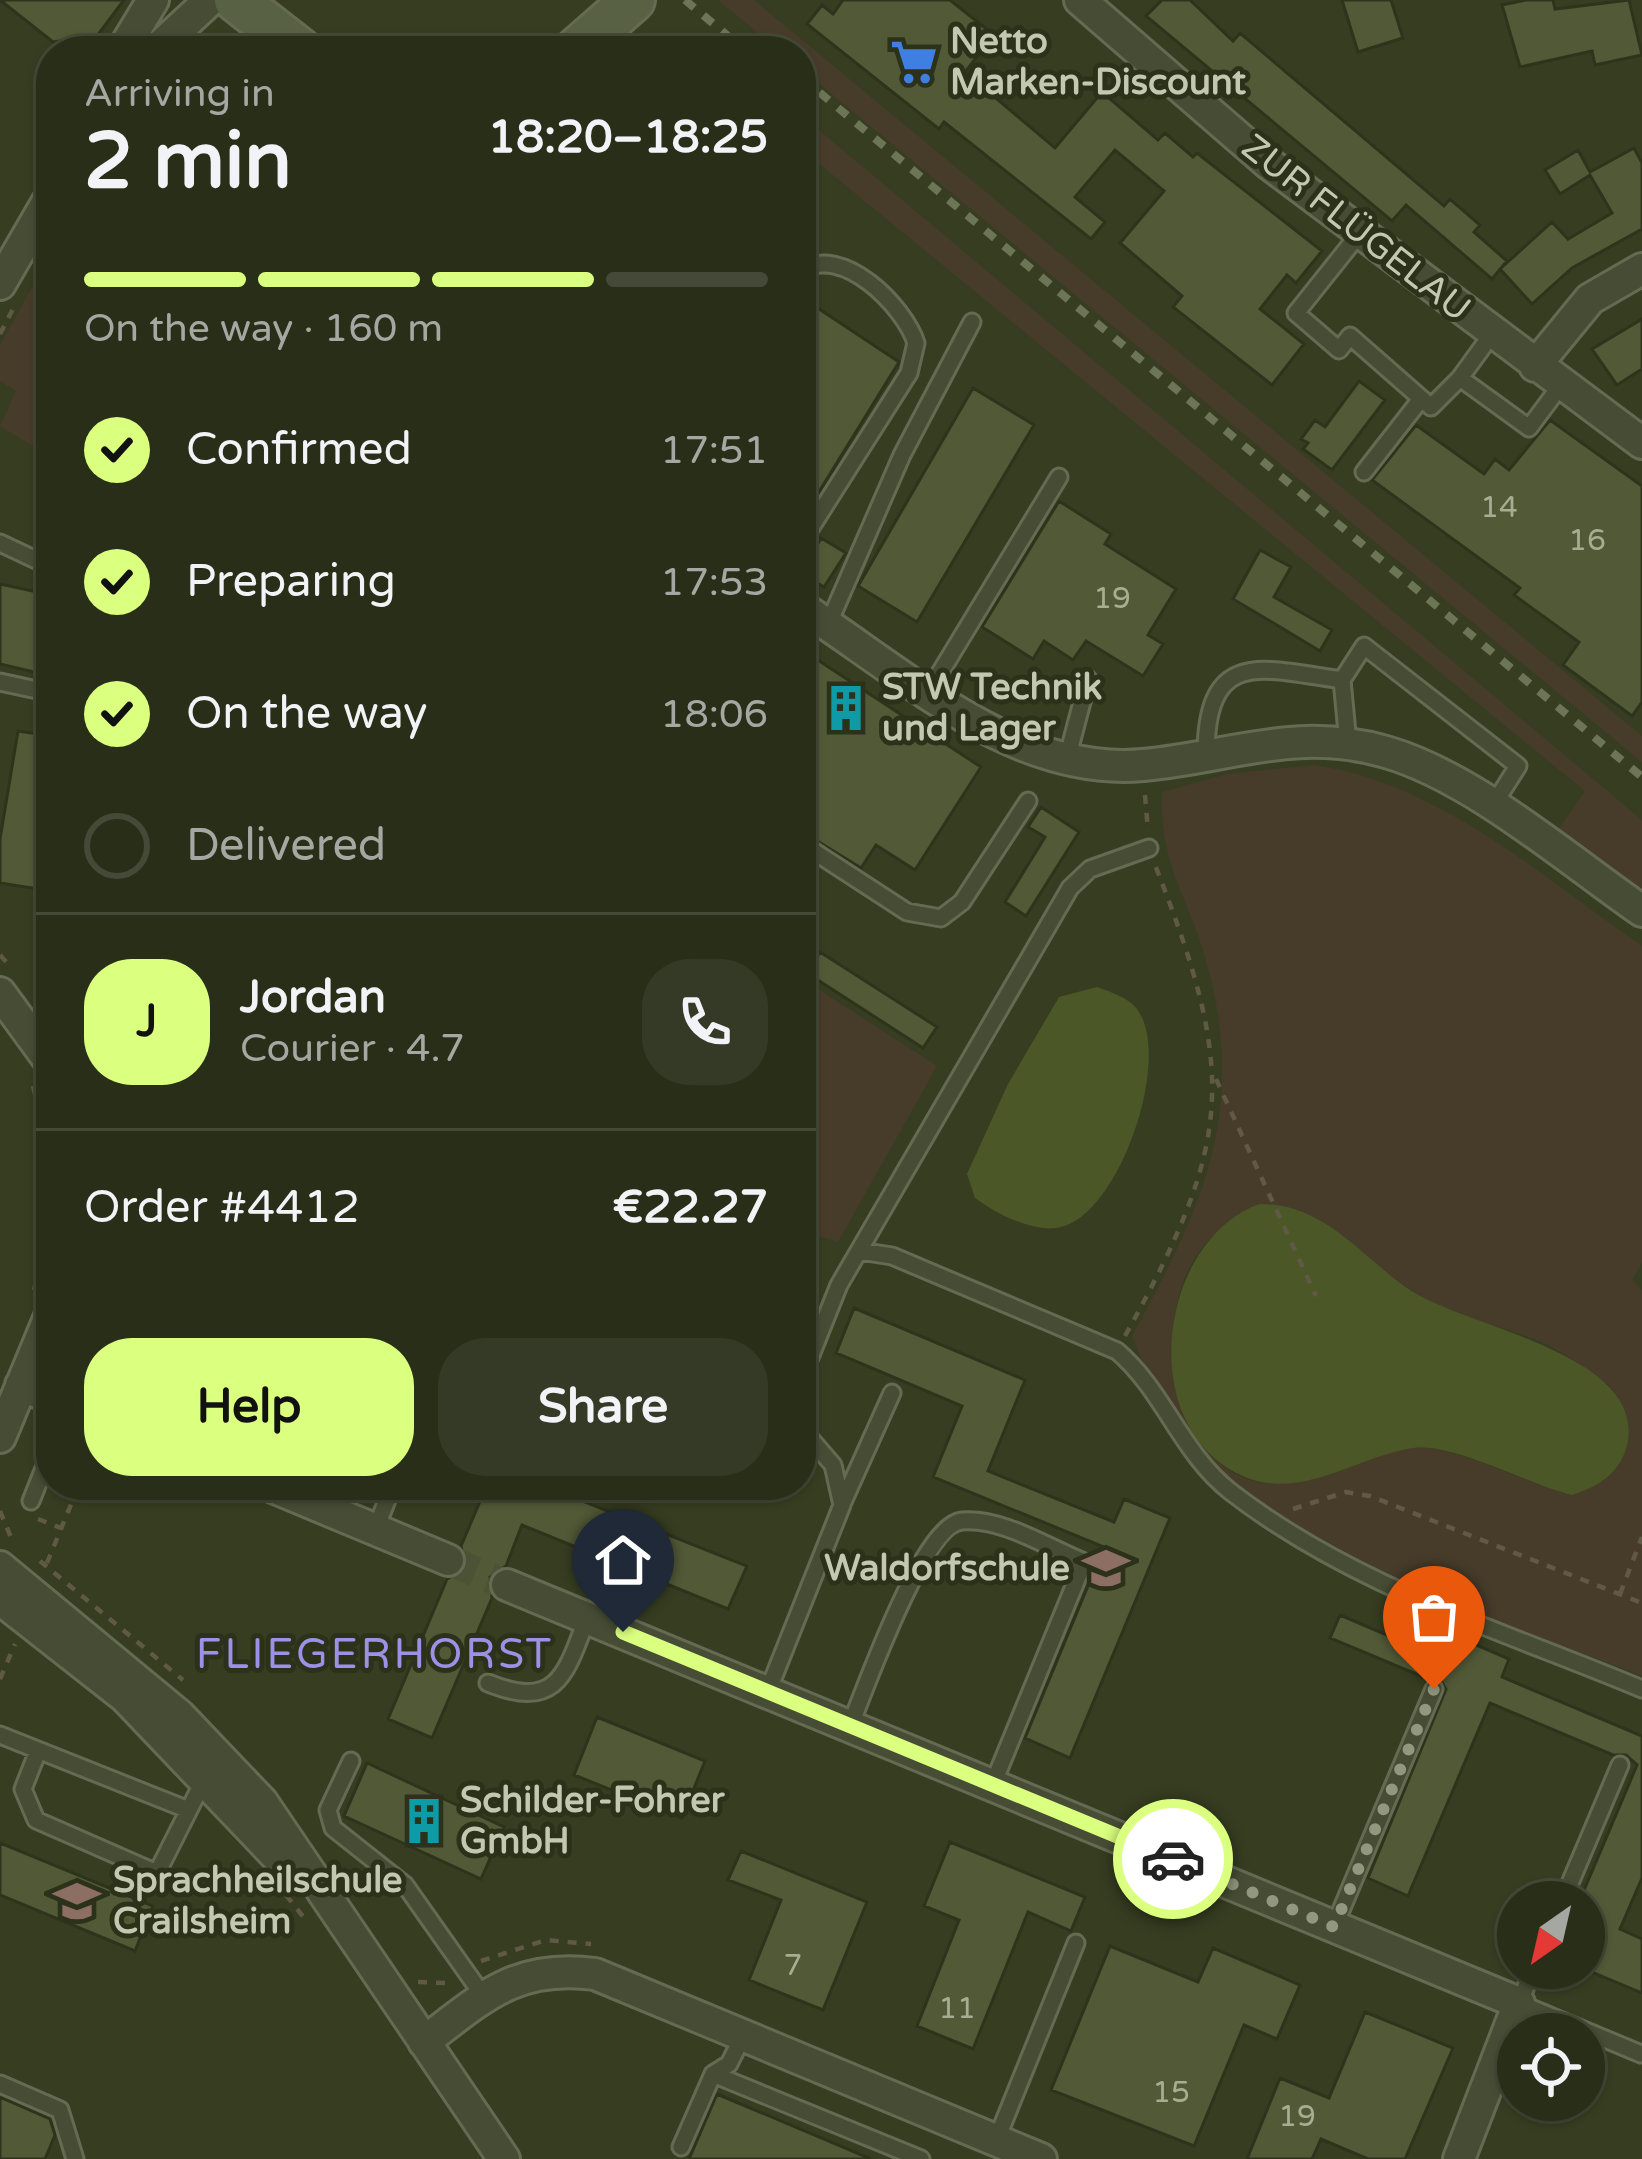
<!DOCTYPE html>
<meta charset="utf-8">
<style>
body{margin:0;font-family:"Varela Round",sans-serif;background:#353a26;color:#f1f3f6;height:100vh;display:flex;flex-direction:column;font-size:45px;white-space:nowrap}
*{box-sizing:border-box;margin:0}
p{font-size:39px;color:#a5a8a2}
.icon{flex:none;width:66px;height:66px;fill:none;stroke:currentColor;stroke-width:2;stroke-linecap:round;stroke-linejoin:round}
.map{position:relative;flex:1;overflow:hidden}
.sheet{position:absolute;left:36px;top:36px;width:780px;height:1464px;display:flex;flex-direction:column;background:#292e19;border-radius:48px;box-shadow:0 3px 9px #0004,0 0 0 3px #454a38}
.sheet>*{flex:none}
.needle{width:78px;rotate:214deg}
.tools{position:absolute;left:1497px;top:1881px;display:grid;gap:24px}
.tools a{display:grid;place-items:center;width:108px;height:108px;border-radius:50%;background:#292e19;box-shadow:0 3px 9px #0004,0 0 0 3px #454a38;font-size:60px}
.pin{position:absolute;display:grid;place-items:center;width:102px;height:102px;color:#fff;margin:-123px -51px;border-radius:50% 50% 50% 0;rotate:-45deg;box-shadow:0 0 12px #0007}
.pin .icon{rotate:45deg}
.courier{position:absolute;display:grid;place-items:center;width:120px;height:120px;margin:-60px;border:9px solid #dbff7f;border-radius:50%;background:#fff;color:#222;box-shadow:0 3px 15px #0007}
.head em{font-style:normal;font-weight:700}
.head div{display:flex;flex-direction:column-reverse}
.head{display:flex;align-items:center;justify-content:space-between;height:204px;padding:0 48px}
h1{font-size:78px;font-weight:700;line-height:90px}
.bar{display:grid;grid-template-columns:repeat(4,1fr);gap:18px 12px;align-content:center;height:144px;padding:0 48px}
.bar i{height:15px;border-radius:9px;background:#454a38}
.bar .selected{background:#dbff7f}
.bar p{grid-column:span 4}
.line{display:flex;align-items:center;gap:30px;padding:0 48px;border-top:3px solid #454a38}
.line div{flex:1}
.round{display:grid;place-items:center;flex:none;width:126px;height:126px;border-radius:48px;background:#353a26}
ol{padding:0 48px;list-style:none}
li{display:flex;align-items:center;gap:36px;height:132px}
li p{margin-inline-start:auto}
li .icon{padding:12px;border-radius:50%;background:#dbff7f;color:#111;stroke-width:4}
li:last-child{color:#a5a8a2}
li i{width:66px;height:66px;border:6px solid #454a38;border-radius:50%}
.action{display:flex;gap:24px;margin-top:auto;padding:24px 48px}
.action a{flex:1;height:138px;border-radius:48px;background:#dbff7f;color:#111;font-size:48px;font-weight:700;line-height:138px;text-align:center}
.action a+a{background:#353a26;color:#f1f3f6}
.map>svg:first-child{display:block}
.green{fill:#473c2a;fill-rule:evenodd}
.water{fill:#4b5727}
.building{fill:#515937;stroke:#2e341c;stroke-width:3}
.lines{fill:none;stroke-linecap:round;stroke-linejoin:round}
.street-tunnel{stroke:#4c5236;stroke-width:30;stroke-dasharray:30 15;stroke-linecap:butt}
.lane-casing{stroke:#656b53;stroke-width:21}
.street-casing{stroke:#656b53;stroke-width:36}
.secondary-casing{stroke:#656b53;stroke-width:48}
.path{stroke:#605a45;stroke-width:4.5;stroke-dasharray:9 9;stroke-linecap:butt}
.lane{stroke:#474d35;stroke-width:15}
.street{stroke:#474d35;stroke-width:30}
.secondary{stroke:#586143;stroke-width:42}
.rail{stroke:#6d7557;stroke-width:8;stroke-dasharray:12 12;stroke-linecap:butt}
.done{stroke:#91987e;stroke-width:12;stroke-dasharray:0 21.6}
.route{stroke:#dbff7f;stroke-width:15}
.labels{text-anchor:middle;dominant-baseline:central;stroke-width:10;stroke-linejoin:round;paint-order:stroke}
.number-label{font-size:30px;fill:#a6ad92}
.poi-label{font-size:36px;font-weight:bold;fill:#c2c9b0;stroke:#2c321a;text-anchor:start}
.street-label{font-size:36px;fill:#c2c9b0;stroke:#2c321a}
.quarter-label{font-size:42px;letter-spacing:3px;fill:#9b92e8;stroke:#2c321a}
</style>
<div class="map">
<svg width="1642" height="2159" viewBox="0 0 1642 2159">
<rect width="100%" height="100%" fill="#373d21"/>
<!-- green -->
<path class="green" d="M718,0H754L1642,736V762L801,69V51H780Z
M801,115L1642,820V899L1553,837L1585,791L801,149Z
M51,253V457L0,426L16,391L0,381V345Z
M1313,765C1438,782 1541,876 1642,946V1263L1632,1280L1642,1290V1676C1509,1623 1298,1562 1202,1455C1173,1423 1147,1376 1132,1336C1203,1206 1248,1112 1206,960C1188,895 1159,864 1162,792L1227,774ZM1259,1204C1324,1203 1359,1255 1409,1289C1449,1317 1495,1323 1539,1341C1565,1352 1587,1370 1610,1386L1572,1495C1528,1485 1454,1444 1414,1448C1337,1458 1258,1529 1198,1437C1178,1407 1167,1369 1172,1333C1181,1263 1201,1238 1259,1204Z
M801,978L937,1066L838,1242L801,1231Z"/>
<!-- water -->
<path class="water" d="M1097,987C1110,992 1128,997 1137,1009C1173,1057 1120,1213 1061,1227C1035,1234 995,1213 975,1198L967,1174L1008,1084L1059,997Z
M1259,1204C1323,1203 1359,1254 1407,1288C1461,1327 1642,1351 1628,1441C1622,1472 1600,1486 1572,1495C1529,1485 1454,1443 1414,1448C1359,1455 1303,1501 1245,1477C1134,1431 1156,1243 1259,1204Z"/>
<!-- building -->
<path class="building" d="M0,0H124L97,36L53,42Z
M843,0H950L994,35L965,72L1055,148L1102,92L1158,140L1165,133L1193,157L1197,153L1322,251L1296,283L1287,275L1260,309L1304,344L1272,385L1173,307L1182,296L1120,243L1164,191L1115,150L1075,197L1105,222L1091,239L944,122L939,129L807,24L822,5L833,14Z
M1162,0H1190L1233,41L1240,33L1444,206L1450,199L1480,225L1474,232L1507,261L1492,279L1406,205L1392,221L1146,16Z
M1342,0H1391L1403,38L1358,52Z
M1526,0H1553L1555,9L1629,0L1642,55L1595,65L1592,51L1520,67L1502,5Z
M1634,148L1642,163V229L1572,268L1532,304L1500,269L1552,222L1568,239L1612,213L1590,175L1560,194L1545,170L1578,150L1590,172Z
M801,297L899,362L801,521Z
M1642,319V369L1617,385L1592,349Z
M1359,381L1385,400L1332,470L1303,449L1308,443L1301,439L1315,420L1325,427Z
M973,388L1034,425L917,622L858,586Z
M1550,420L1642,486V702L1632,716L1563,665L1579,642L1514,595L1520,588L1372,480L1416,425L1484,474L1495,459L1509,470Z
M1059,501L1111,534L1105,544L1176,589L1148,635L1163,644L1143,676L1086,641L1073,660L1044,641L1033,659L982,627Z
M821,538L846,553L824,587L801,573Z
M1260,550L1291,567L1274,597L1332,630L1320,651L1233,599Z
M0,584L51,595V676L0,664Z
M801,649L981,767L915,870L876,845L861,868L801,831Z
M18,731L51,736V891L0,883V839Z
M1041,807L1079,832L1026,916L1005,902L1045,837L1028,827Z
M820,952L937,1027L923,1048L807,973Z
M854,1308L1025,1380L988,1471L1114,1522L1124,1499L1170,1518L1070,1758L1025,1738L1104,1547L933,1477L962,1406L836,1353Z
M487,1485H542L747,1566L728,1609L522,1525L506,1566L490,1577L492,1598L432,1738L388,1719L447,1579L465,1569L461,1546Z
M1340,1615L1455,1664L1465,1640L1509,1659L1502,1677L1642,1736V1878L1620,1929L1642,1939V1993L1584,1969V1902H1579L1637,1765L1626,1755H1613L1490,1703L1408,1896L1368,1878L1446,1689L1440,1679H1428L1330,1638Z
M597,1717L705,1761L682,1818L574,1775Z
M367,1763L504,1827L481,1879L344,1816Z
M950,1842L1085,1897L1071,1931L1028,1912L973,2049L917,2026L959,1920L924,1906Z
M0,1843L153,1906L135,1951L0,1895Z
M741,1851L867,1902L823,2010L749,1980L781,1900L728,1880Z
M1110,1946L1198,1982L1213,1948L1300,1985L1277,2039L1244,2025L1194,2146L1051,2090Z
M1365,2012L1453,2048L1405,2159H1368L1321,2139L1312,2159H1247L1280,2078L1329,2098Z
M717,2094L871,2159H689Z
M0,2097L50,2119L55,2135L45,2159H0Z"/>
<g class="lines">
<!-- street-tunnel -->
<path class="street-tunnel" d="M448,1560L507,1585"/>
<defs>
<path id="lane" d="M1359,234L1296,313L1339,350L1350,336L1431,407L1460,378
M801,271C842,243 904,306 916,343L909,373L801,543
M1492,334L1460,378L1529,428L1561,385
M1364,472L1421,399
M0,543L51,567
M828,625L902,455L972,322
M1342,680L1348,743
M0,682L51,693
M929,691L1059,477
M1206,753C1207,647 1263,669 1342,680L1364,646L1518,766L1492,807
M1067,759L1088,679
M801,843L907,912L941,918L962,902L1028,801
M860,1251L892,1256L1117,1351C1164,1391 1181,1453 1231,1492C1354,1587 1501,1630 1642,1689
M801,1380L839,1285L1070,888L1090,869L1149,848
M31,1501L51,1451
M843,1502L892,1393
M376,1528L393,1485
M488,1683C556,1710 565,1677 587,1618
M768,1691L842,1505L833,1465L801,1428
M850,1726C866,1687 923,1524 962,1521C1001,1517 1049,1548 1084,1562L993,1784
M0,1735L186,1809
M38,1751L23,1789L36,1820L157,1873L204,1780
M351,1761L328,1810L333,1828L405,1885L484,1997
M1562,1902L1620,1765
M1334,1927L1434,1689
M1534,1968L1519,2003L1641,2054
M713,2074L921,2159
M0,2084L60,2110L75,2159
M996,2141L1076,1943
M681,2147L713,2074L729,2064L743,2036"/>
<path id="street" d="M1080,0L1268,163L1642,443
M122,51L153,0
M155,51L210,0
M0,284L51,196
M1535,366L1590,299L1642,269
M801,607C902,672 1015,777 1143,765C1231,757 1296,726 1386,752C1473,777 1568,860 1642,911
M0,993L51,1063
M21,1385L51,1398
M0,1437L51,1314
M268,1485L448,1560
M0,1567L179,1715L262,1802L504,2159
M507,1585L1519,2003L1459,2159
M0,1599L125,1697L286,1866
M424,2042C483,1997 516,1964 595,1974L1041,2159"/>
<path id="secondary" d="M236,0L301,51
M575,51L633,0"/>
</defs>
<!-- lane casing -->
<use href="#lane" class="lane-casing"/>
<!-- street casing -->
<use href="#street" class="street-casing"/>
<!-- secondary casing -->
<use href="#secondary" class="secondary-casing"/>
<!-- path -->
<path class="path" d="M202,41L211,51
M201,51L236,45
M0,334L14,307
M1145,795L1148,831
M0,955L10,966
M1216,1079L1316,1296
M33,1086L51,1158
M34,1290L51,1220
M1125,1336C1234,1140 1237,1073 1155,865
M1293,1509L1346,1492L1370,1496L1642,1603
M0,1511L12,1540
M38,1519L61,1528
M40,1561L183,1680
M47,1563L79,1485
M1620,1594L1642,1537
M0,1679L15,1644
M286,1895L305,1919
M481,1961L546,1940L591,1944
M418,1982L445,1983L450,1990"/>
<!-- lane -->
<use href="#lane" class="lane"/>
<!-- street -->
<use href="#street" class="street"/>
<!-- secondary -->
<use href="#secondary" class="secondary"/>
<!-- rail -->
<path class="rail" d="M685,0L746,51
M801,77L1642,777"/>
</g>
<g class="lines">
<!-- done -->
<path class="done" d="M1173,1859L1334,1927L1434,1689"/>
<!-- route -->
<path class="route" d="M623,1632L1173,1859"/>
</g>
<!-- icons -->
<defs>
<symbol id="supermarket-bare" viewBox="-9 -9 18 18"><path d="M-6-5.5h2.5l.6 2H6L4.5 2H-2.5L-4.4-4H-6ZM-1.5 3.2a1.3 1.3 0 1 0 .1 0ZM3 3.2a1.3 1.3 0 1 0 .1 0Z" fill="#3f7fe0" stroke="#2c321a" stroke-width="2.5" paint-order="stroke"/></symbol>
<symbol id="building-bare" viewBox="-9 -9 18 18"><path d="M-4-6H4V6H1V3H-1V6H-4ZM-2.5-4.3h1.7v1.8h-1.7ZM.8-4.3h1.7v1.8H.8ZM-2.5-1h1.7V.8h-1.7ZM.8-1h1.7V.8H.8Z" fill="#0f9aa8" stroke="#2c321a" stroke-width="2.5" paint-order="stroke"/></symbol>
<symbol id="school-bare" viewBox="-9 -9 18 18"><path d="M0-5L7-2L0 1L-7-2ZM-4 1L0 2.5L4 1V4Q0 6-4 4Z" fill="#8d6e63" stroke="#2c321a" stroke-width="2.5" paint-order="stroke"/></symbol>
</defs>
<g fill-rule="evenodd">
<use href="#supermarket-bare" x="881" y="29" width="66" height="66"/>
<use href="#building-bare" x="813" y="675" width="66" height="66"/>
<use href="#school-bare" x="1073" y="1535" width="66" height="66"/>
<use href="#building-bare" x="391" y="1788" width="66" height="66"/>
<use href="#school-bare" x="44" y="1868" width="66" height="66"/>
</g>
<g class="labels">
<!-- number labels -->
<g class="number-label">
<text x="1499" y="507">14</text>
<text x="1587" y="540">16</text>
<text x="1112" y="598">19</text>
<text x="793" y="1965">7</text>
<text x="957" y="2008">11</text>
<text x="1171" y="2092">15</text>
<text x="1297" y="2116">19</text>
</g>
<!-- poi labels -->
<g class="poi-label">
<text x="950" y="41">Netto<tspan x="950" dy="41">Marken-Discount</tspan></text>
<text x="882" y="687">STW Technik<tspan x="882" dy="41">und Lager</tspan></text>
<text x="1070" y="1568" text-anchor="end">Waldorfschule</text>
<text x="460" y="1800">Schilder-Fohrer<tspan x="460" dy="41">GmbH</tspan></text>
<text x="113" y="1880">Sprachheilschule<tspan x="113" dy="41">Crailsheim</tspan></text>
</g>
<!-- street labels -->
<g class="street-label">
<text transform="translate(1356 228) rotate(38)">ZUR FLÜGELAU</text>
</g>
<!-- quarter labels -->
<g class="quarter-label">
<text x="375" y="1654">FLIEGERHORST</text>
</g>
</g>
</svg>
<div class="tools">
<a><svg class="needle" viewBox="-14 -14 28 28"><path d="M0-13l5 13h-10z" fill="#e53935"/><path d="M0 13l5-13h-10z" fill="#a5a8a2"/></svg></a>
<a><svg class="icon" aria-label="locate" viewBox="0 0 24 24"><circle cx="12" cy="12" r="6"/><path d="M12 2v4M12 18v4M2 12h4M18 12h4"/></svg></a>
</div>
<div class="pin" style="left:1434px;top:1689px;background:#ea580c"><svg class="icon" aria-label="bag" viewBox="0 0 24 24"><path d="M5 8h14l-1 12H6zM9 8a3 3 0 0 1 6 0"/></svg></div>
<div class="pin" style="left:623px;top:1632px;background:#1f2937"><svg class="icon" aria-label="home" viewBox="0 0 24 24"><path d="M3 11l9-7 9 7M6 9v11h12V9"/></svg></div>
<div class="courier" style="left:1173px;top:1859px"><svg class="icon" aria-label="car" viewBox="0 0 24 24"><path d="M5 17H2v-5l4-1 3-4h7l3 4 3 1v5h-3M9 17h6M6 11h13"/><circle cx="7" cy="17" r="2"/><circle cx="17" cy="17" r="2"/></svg></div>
<section class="sheet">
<div class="head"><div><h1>2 min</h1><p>Arriving in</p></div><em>18:20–18:25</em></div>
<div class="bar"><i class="selected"></i><i class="selected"></i><i class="selected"></i><i></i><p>On the way · 160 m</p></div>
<ol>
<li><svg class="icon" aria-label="check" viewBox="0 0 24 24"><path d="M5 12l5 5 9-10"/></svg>Confirmed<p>17:51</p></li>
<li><svg class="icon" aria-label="check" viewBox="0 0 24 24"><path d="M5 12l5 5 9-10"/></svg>Preparing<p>17:53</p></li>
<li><svg class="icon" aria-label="check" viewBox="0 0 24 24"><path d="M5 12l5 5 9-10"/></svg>On the way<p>18:06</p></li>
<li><i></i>Delivered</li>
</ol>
<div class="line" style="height:216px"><b class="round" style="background:#dbff7f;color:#111">J</b><div><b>Jordan</b><p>Courier · 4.7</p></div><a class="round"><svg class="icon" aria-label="phone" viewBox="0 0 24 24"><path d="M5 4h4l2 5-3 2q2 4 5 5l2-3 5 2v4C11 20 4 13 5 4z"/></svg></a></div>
<div class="line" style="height:156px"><div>Order #4412</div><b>€22.27</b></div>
<div class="action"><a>Help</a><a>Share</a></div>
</section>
</div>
